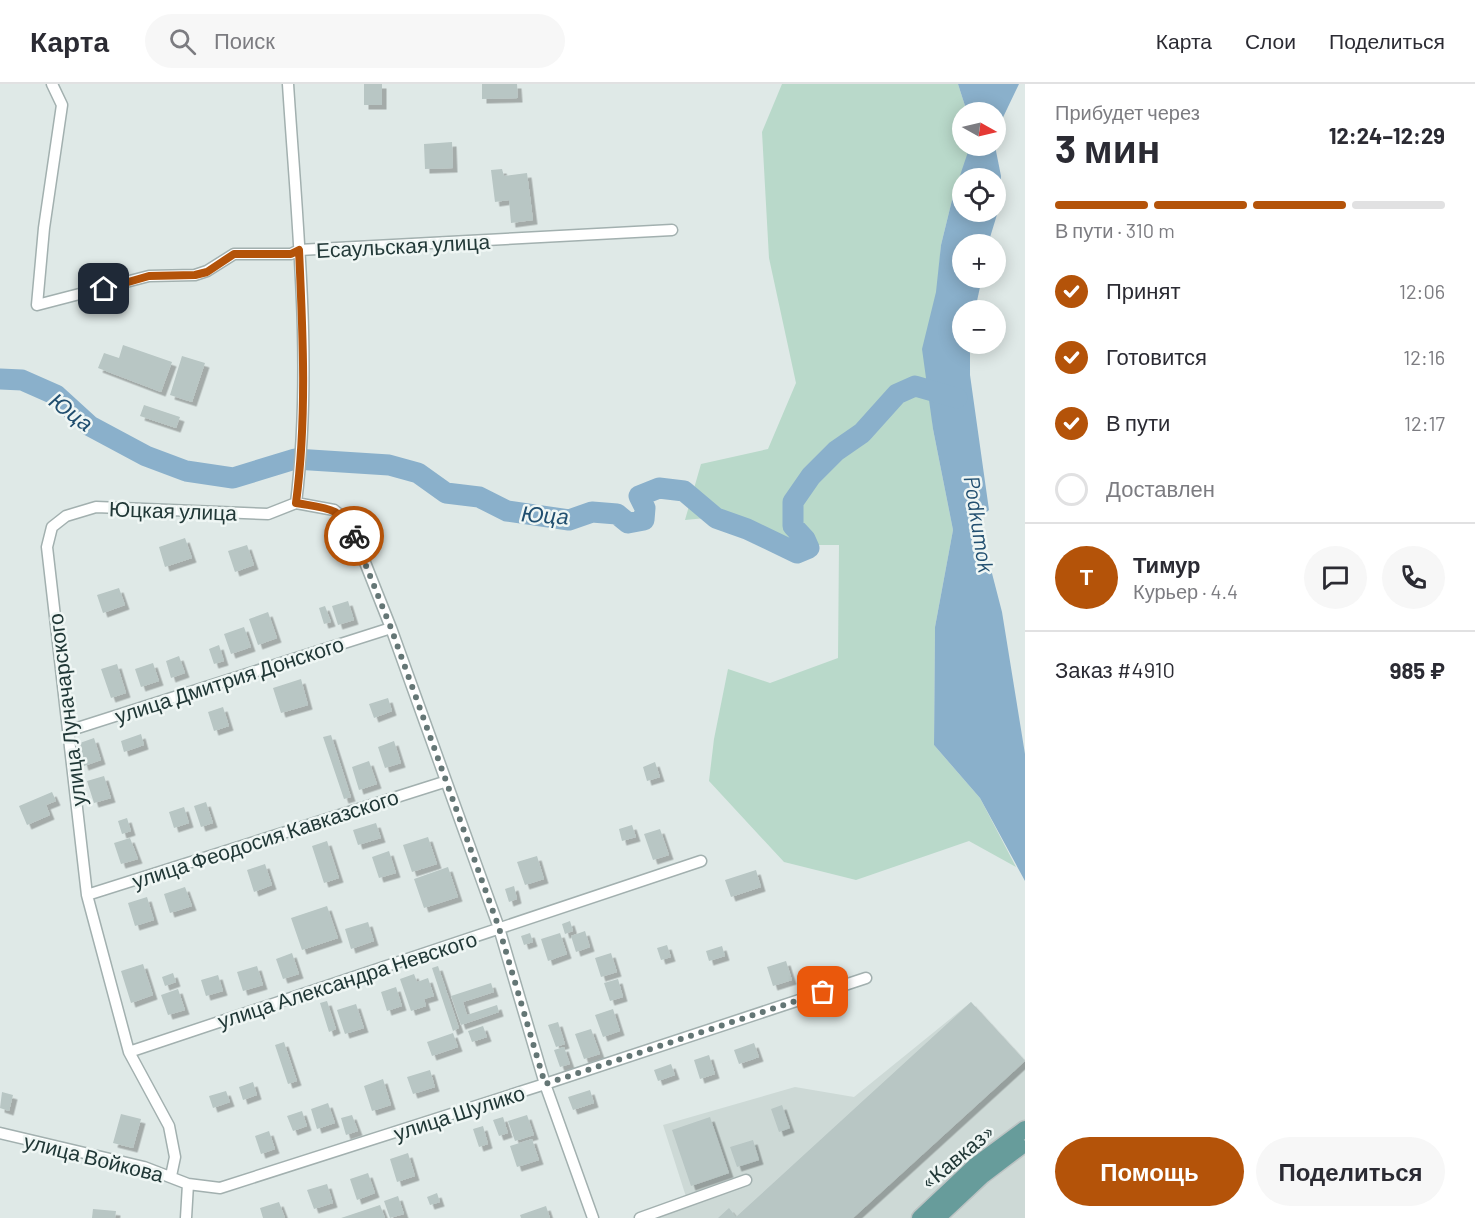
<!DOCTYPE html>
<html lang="ru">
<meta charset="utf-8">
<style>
body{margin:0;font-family:Barlow,sans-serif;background:#f7f7f7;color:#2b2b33;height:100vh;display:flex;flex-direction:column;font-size:22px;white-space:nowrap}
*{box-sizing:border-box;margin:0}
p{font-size:20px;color:#7c7c81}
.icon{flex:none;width:33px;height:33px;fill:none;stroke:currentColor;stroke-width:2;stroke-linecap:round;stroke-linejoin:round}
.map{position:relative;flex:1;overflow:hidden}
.panel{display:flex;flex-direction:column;background:#fff;width:450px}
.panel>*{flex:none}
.needle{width:39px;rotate:98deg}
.controls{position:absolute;left:952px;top:18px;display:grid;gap:12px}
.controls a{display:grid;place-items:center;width:54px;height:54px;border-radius:50%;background:#fff;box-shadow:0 3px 15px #0003;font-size:30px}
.pin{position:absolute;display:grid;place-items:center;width:51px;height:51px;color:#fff;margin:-26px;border-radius:12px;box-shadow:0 3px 9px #0006}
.courier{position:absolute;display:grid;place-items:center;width:60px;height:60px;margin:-30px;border:4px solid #b45309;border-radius:50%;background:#fff;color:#222;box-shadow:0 2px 8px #0007}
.overview em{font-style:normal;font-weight:700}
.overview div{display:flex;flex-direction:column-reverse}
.overview{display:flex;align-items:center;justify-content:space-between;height:102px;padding:0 30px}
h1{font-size:39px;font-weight:700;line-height:45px}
.bar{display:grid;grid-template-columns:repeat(4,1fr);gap:9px 6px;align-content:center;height:72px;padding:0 30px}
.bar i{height:8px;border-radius:4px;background:#e1e1e2}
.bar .active{background:#b45309}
.bar p{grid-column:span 4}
.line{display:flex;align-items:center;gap:15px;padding:0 30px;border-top:2px solid #e1e1e2}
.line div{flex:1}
.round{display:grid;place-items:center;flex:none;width:63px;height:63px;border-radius:32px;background:#f7f7f7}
ol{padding:0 30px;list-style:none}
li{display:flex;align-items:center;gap:18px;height:66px}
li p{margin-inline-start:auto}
li .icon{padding:6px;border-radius:50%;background:#b45309;color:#fff;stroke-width:4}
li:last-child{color:#7c7c81}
li i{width:33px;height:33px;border:3px solid #e1e1e2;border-radius:50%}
.primary-button{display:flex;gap:12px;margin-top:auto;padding:12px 30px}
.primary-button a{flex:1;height:69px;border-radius:36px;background:#b45309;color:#fff;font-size:24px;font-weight:700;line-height:69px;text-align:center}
.primary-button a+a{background:#f7f7f7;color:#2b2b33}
header{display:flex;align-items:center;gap:36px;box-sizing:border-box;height:84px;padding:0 30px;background:#fff;border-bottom:2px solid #e1e1e2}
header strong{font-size:28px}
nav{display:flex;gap:33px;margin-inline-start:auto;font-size:21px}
.search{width:420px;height:54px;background:#f7f7f7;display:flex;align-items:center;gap:15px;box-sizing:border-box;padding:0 21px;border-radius:33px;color:#7c7c81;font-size:22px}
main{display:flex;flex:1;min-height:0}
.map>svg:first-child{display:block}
.built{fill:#cdd9d6}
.green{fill:#b9d9ca}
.water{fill:#8ab0cb;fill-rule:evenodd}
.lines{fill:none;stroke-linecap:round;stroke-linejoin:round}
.river{stroke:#8ab0cb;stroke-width:21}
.building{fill:#b8c6c4;filter:url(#shadow)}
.minor-casing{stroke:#a2b0af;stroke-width:13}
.primary-casing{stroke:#bcc3c3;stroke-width:19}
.minor{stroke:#fff;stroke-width:10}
.primary{stroke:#679c9b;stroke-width:16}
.done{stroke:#647675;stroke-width:6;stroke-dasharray:0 10.8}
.route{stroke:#b45309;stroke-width:8}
.labels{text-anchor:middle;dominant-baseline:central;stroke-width:5;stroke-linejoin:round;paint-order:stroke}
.street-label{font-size:21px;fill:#213837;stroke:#eff6f4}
.water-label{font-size:22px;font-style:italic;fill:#204e6f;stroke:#eff6f4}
</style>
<header>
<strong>Карта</strong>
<div class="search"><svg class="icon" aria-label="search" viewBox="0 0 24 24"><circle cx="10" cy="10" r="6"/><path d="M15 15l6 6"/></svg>Поиск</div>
<nav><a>Карта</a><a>Слои</a><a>Поделиться</a></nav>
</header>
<main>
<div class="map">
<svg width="1025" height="1134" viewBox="0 0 1025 1134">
<defs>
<filter id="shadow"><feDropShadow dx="4.5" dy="4.5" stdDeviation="0" flood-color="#0004"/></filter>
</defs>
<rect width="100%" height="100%" fill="#dfe9e7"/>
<!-- built -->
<path class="built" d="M971,918L1025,978V1134H655L689,1122L663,1041L795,1003L854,1013Z"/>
<!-- green -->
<path class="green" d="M782,0H958L967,28H963V62H970V65L953,112L941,161L930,306L933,345L953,446L935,543L934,661L980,714L1016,783L969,757L856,796L784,778L709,697L714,655L728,585L770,599L838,574L839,461H796L777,455L737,431L685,436L701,380L768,365L796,299L769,174L762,48Z"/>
<!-- water -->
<path class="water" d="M958,0H1019L996,48V28H967Z
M970,62H995L1001,92L999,124L988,160H963V194H982L975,226H963V260H970V291L989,426L981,433L987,470L1002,528L1025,670V797L980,714L934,661L935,543L953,446L933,345L922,265L936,208L941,161L953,112ZM963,94H996V128H963Z"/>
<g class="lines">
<!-- river -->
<path class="river" d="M0,295L22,296L56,311L90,342L146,372L186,387L233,394L295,375L389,381L418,389L446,409L479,413L507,427L569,436L592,428L617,430L628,439L644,436L645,424L639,412L659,404L684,407L716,434L747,445L797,469L809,464L805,455L793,442V418L811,392L836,367L862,349L897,310L915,302L957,314"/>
</g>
<!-- building -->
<path class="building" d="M364,0H382V21H364Z
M482,0H517L518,14L482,15Z
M452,58L453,84L425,85L424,60Z
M502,85L504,92L527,89L533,136L511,139L509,116L495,118L491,86Z
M123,261L172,278L161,308L98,284L104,269L119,274Z
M182,272L205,279L192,318L170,311Z
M144,321L180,333L176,344L140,332Z
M185,454L192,474L165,483L159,463Z
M247,461L254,481L235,488L228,467Z
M119,504L125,521L103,529L97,511Z
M348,517L354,536L338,541L332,522Z
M325,522L331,538L324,540L319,524Z
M268,528L277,554L258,561L249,535Z
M244,543L251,563L231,570L224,550Z
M219,561L224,577L214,580L209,565Z
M179,572L185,589L171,594L166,577Z
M153,579L159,597L141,603L135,585Z
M117,580L126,609L111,614L101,585Z
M301,595L308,621L281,629L273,604Z
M388,614L392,627L374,634L369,620Z
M223,623L229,642L214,647L208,628Z
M141,650L144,661L124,668L121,657Z
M331,651L351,713L344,715L323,653Z
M94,654L101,676L84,682L77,660Z
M394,657L401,679L385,684L378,663Z
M369,677L377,700L359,706L352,683Z
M655,678L660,693L647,697L643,683Z
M104,692L111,714L94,719L87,697Z
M52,708L56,717L46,721L50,731L27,741L19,722Z
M206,718L213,739L201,743L194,722Z
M184,723L189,739L174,744L169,728Z
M127,734L131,747L122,750L118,737Z
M376,739L381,754L358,761L353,746Z
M632,741L636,753L622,757L619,745Z
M660,745L669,771L653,776L644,750Z
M428,753L437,780L412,788L403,761Z
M130,754L138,775L121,780L114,759Z
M327,757L339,794L324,799L312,762Z
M389,767L396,789L379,794L372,773Z
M537,772L544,795L525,801L517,778Z
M265,780L272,801L254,808L247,786Z
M448,783L458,813L424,824L414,795Z
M756,786L761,803L731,813L725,796Z
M514,802L517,815L509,818L505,805Z
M185,803L192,822L170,829L164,810Z
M147,813L154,836L135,842L128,819Z
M327,822L338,854L302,866L291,834Z
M570,837L573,847L565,850L562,840Z
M368,838L374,857L351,865L345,845Z
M585,847L590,863L576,868L571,852Z
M530,849L533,858L524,861L521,852Z
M560,849L567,870L548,877L541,855Z
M667,861L671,873L661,876L657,864Z
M722,862L725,872L709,877L706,867Z
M292,869L299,890L283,895L276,875Z
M611,869L617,888L601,893L595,874Z
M786,877L792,896L773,902L767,883Z
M143,880L153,911L131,919L121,887Z
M257,882L263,901L243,907L237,888Z
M438,882L459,944L453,947L432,884Z
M173,889L176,898L165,902L162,893Z
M414,890L417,898L428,894L434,912L424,915L426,922L411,927L400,895Z
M218,891L223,907L206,912L201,896Z
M618,895L623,913L610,917L604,899Z
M491,899L494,908L463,918L467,931L497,921L499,928L461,941L451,912Z
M396,903L402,922L387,927L381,908Z
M178,905L185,926L168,931L161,911Z
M327,917L336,945L329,948L320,919Z
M971,918L1025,977L853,1134H718L729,1124L736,1133Z
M356,920L364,944L345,950L337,926Z
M613,925L620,947L603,953L595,931Z
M558,938L565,960L556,963L548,941Z
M483,942L487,953L472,958L468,947Z
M591,945L600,970L584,975L575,950Z
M453,949L458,963L432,972L427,958Z
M284,958L297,997L288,1000L275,961Z
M754,959L759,973L739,980L734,966Z
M564,963L570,980L560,983L554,966Z
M709,971L715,990L700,995L694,976Z
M671,980L675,991L658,997L654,986Z
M430,986L435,1003L413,1010L407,993Z
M383,995L391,1021L372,1027L364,1002Z
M253,998L257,1011L243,1016L239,1003Z
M590,1006L594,1019L573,1026L568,1013Z
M226,1007L230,1018L213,1024L209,1012Z
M2,1008L13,1011L9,1027L0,1024Z
M328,1019L335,1039L317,1045L311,1025Z
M782,1021L790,1044L779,1048L771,1025Z
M302,1027L307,1042L293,1047L287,1032Z
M121,1030L141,1035L133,1064L113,1059Z
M352,1031L358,1047L346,1051L341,1034Z
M527,1031L534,1051L515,1057L508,1037Z
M503,1033L508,1049L499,1052L493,1036Z
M710,1033L729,1089L691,1102L672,1046Z
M483,1042L488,1060L479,1063L473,1045Z
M269,1047L275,1065L261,1070L255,1052Z
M532,1055L539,1076L517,1083L510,1062Z
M753,1056L759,1076L737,1083L730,1063Z
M408,1069L415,1092L397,1098L390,1075Z
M368,1089L375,1109L357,1116L350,1095Z
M327,1100L333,1119L314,1125L307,1106Z
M437,1109L440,1118L430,1121L427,1113Z
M398,1112L404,1130L390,1134L384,1117Z
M279,1118L285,1134H263L260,1124Z
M380,1121L385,1134H341Z
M546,1122L550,1134H521L520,1131Z
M93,1125L116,1127L115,1134H92Z"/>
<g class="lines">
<defs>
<path id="minor" d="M52,0L62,21L44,144L37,221L149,192L195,191L207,187L234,170H291L299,166L672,146
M288,0C297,139 313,280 296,419
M296,419L334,426L349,438L391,544L499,844L545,1000L593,1134
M68,647L391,544
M87,811L444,698
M129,968L701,777
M0,1049L144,1083L188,1100L220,1104L545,1000L866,894
M171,1092L175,1073L169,1042L129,968L87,811L47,463L52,443L66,432L96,423L268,430L296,419
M186,1134L188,1100
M640,1134L746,1096"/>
<path id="primary" d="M920,1134L975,1082L1025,1045
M937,1134L983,1091L1020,1063"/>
</defs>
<!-- minor casing -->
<use href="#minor" class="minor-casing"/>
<!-- primary casing -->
<use href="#primary" class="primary-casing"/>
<!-- minor -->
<use href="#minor" class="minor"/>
<!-- primary -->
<use href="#primary" class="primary"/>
</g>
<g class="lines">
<!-- done -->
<path class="done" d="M354,452L391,544L499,844L545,1000L823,908"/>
<!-- route -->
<path class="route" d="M104,205L149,192L195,191L207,188L234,170H291L299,166C303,251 307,334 296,419C324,424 342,422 354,452"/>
</g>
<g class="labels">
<!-- street labels -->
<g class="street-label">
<text transform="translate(403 161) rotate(-3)">Есаульская улица</text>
<text transform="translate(173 426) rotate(2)">Юцкая улица</text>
<text transform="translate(229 595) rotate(-18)">улица Дмитрия Донского</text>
<text transform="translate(66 626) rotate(-97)">улица Луначарского</text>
<text transform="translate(265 754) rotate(-18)">улица Феодосия Кавказского</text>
<text transform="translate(347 895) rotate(-18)">улица Александра Невского</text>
<text transform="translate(459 1028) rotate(-18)">улица Шулико</text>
<text transform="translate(957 1072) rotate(-40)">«Кавказ»</text>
<text transform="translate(94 1073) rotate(14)">улица Войкова</text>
</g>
<!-- water labels -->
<g class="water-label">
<text transform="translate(72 327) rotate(37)">Юца</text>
<text transform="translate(545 430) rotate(4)">Юца</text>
<text transform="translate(980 440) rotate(81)">Podkumok</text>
</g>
</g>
</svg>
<div class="controls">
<a><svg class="needle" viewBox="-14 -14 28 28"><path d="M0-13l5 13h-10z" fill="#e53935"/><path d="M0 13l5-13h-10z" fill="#7c7c81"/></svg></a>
<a><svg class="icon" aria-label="locate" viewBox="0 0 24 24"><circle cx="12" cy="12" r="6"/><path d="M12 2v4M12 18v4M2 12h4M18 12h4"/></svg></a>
<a>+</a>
<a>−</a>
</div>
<div class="pin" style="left:823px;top:908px;background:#ea580c"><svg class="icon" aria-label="bag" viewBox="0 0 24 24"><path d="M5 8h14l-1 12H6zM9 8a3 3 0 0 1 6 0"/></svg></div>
<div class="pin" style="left:104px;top:205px;background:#1f2937"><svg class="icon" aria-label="home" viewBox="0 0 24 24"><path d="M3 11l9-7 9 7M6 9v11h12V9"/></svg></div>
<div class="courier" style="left:354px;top:452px"><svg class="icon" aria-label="bike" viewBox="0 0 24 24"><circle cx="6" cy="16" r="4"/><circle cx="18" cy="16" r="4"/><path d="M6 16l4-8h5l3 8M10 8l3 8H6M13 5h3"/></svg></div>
</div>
<section class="panel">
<div class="overview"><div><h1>3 мин</h1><p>Прибудет через</p></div><em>12:24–12:29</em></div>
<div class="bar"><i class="active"></i><i class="active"></i><i class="active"></i><i></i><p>В пути · 310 m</p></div>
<ol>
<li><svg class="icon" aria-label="check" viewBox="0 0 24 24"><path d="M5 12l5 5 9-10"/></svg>Принят<p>12:06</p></li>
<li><svg class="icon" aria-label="check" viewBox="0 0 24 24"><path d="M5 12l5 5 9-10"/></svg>Готовится<p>12:16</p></li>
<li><svg class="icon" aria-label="check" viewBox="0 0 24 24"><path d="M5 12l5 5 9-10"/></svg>В пути<p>12:17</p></li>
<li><i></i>Доставлен</li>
</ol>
<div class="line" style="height:108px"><b class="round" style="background:#b45309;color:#fff">Т</b><div><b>Тимур</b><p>Курьер · 4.4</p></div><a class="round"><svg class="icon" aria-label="chat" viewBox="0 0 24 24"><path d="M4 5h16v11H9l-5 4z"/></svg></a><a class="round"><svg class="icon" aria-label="phone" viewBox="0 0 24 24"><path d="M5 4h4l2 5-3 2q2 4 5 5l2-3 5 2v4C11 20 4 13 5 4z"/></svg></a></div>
<div class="line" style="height:78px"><div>Заказ #4910</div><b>985 ₽</b></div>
<div class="primary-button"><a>Помощь</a><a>Поделиться</a></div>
</section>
</main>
